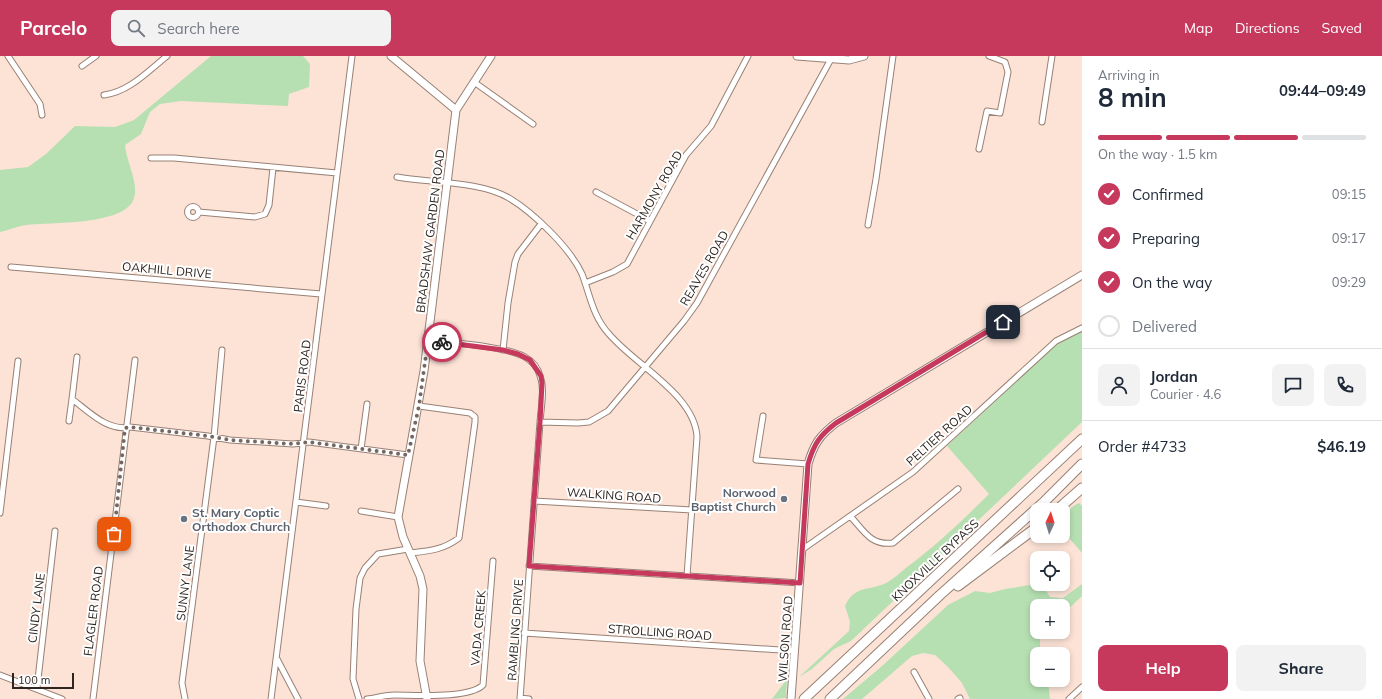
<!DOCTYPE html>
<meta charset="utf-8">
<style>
body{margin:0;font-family:Mulish,sans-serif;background:#f2f2f3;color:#1f2937;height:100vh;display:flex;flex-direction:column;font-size:15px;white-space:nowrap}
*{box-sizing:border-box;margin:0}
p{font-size:13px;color:#747a83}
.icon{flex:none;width:22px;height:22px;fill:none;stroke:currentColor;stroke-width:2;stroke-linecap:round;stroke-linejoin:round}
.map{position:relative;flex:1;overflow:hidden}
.panel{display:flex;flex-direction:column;background:#fff;width:300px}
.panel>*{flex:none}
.needle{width:26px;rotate:4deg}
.buttons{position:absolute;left:1030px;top:447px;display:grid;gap:8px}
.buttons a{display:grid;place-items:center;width:40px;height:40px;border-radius:8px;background:#fff;box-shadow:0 2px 6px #0003;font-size:20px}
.scale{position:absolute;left:12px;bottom:10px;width:62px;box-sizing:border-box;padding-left:4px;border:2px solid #2e2520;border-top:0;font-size:11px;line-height:14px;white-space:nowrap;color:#2e2520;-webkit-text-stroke:3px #fff;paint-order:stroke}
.pin{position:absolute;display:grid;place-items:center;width:34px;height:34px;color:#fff;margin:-17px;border-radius:8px;box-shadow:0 2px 6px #0006}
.courier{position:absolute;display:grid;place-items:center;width:40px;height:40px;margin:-20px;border:3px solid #c7385d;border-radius:50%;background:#fff;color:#222;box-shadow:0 1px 5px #0007}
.head em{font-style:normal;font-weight:700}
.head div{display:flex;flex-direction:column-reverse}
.head{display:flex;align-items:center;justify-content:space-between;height:68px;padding:0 16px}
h1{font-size:26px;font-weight:700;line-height:30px}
.bar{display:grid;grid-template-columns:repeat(4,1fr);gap:6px 4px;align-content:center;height:48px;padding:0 16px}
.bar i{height:5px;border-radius:3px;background:#e0e1e3}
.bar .on{background:#c7385d}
.bar p{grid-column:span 4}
.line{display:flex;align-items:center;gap:10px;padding:0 16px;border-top:1px solid #e0e1e3}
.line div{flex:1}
.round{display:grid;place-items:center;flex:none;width:42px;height:42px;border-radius:8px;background:#f2f2f3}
ol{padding:0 16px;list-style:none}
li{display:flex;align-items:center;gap:12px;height:44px}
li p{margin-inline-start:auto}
li .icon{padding:4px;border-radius:50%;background:#c7385d;color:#fff;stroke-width:4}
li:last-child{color:#747a83}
li i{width:22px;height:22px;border:2px solid #e0e1e3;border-radius:50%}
.primary-button{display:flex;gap:8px;margin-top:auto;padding:8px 16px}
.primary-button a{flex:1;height:46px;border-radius:8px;background:#c7385d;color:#fff;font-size:16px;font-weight:700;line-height:46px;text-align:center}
.primary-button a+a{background:#f2f2f3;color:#1f2937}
header{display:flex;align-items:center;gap:24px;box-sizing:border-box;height:56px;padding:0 20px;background:#c7385d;color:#fff}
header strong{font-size:19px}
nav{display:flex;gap:22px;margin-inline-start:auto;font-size:14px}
.search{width:280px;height:36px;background:#f2f2f3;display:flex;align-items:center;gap:10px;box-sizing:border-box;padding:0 14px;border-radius:8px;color:#747a83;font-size:15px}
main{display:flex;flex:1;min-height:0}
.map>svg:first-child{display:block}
.green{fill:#b6e0b2}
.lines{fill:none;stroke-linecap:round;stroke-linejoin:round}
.street-casing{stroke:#988175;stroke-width:7}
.secondary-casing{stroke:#988175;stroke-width:9}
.highway-casing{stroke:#988175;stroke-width:11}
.street{stroke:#fff;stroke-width:5}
.secondary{stroke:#fff;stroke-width:7}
.highway{stroke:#fff;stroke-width:9}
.done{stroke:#766860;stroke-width:4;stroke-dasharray:0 7.2}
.route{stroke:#c7385d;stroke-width:5}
.worship-dot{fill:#6b7280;stroke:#fff;stroke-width:1.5}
.labels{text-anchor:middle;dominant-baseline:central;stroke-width:4;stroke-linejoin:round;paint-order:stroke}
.street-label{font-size:12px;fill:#2e2520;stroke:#fff}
.worship-label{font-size:12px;font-weight:bold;fill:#5b616d;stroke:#fff;text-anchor:end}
</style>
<header>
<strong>Parcelo</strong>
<div class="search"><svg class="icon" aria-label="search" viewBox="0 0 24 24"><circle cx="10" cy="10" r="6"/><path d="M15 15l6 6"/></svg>Search here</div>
<nav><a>Map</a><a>Directions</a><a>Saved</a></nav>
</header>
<main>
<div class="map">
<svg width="1082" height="643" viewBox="0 0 1082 643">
<rect width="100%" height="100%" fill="#fde3d6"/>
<!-- green -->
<path class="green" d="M211,0H303L310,8L309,31L289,38L288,50L181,45L160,48L150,56L141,78L125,89C126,105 139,127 134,142C126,170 49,166 26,169C18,170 9,174 0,176V114L28,111L46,98L75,70L115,71L134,64Z
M1082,275V366L851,585L834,593L812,613L799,621L849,575L850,566L845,550C855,528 869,536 888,526C894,522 901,516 907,511C937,489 963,464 989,438L947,390L1057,287Z
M1079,447L1082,450V497L1063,475C1063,463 1067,452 1079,447Z
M1036,528L1047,536L1050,541L1063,542L1082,528V540L1063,558V550H1037V576H1042L1040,578V598H1037V624H1048L1050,643H970L962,627L948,611L935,599L923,597L912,600L862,643H843L882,610L948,549L975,535L990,537L1005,533Z
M787,623L786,642L772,643Z"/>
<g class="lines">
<defs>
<path id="street" d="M8,0L40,48L42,59
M82,10L96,0
M474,26L533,68
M104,39C129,36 148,15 167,0
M1042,66L1052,0
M979,93L987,55L1000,57L1008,16L1005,6L989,0
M151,102H174L337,117
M397,121C430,127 480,125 509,142C534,157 570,192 582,218C590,239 593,261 609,278C635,309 695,339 697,381L687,520
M596,136L650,165
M187.5 156a5.5 5.5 0 1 1 11 0a5.5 5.5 0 1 1-11 0Z
M199,156L255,161L265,158L269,149L273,112
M868,169L876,123L893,0
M11,211L321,238
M585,227L613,216L627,208L686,99L711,70L748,0
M427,284C452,287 505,290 525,301C532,305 538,312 540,320C545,333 541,351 540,366L520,643
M503,294L508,247L515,206L518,198L541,168
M77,301L72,343C88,355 108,376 130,371L208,380L230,384L293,388L309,386L408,399
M763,360L756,404L808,408
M69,365L72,343
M540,366L578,367L589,366L608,355L684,265L697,247L831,3
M361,393L367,348
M534,445L692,454
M296,446L326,450
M361,455L398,461
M0,457L18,305
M851,461C864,475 871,490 893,487L958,433
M803,493L913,416L1056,285L1082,272
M410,497C429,495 443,494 459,482L475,366V361L470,357L419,350
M529,510L800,527
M524,577L795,595
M277,603L298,643
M914,616L929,643
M0,619L62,643
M37,632L55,475
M520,642L529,643
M93,643L135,304
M185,643L182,627L214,381L222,294
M271,643L352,0
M359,643L353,623L356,553L360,522L365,512L378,498L408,493
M367,643C376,642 385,639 394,639C415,639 469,643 483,629L493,505
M958,643L960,642
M1069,643L1082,631"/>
<path id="secondary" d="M391,0L456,54
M797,0L849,4L864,0
M427,643L420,605L423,533L420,520L403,481L398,461L424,315L456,54L491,0
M791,643L808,408C814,388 819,380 836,367L1082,219"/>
<path id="highway" d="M1057,454L1082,432
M958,530L1037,471
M804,643L1082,383
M830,643L940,539L1045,445L1082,408"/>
</defs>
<!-- street casing -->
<use href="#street" class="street-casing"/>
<!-- secondary casing -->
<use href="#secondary" class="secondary-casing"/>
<!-- highway casing -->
<use href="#highway" class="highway-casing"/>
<!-- street -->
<use href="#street" class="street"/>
<!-- secondary -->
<use href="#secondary" class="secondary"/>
<!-- highway -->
<use href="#highway" class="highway"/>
</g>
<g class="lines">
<!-- done -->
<path class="done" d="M114,478L125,372L130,371L208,380L230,384L293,388L309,386L408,399L419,350L428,284L442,286"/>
<!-- route -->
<path class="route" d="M442,286L503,294L518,298L530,304L541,320L542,327L540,366L529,510L800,527L808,408C814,388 819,380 836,367L1003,266"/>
</g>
<!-- markers -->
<g class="worship-dot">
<circle cx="784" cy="443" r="4"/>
<circle cx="184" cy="463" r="4"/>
</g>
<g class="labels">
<!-- street labels -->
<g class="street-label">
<text transform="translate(654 139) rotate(-60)">HARMONY ROAD</text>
<text transform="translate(430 175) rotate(-83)">BRADSHAW GARDEN ROAD</text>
<text transform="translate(704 212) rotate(-60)">REAVES ROAD</text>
<text transform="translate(167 214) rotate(5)">OAKHILL DRIVE</text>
<text transform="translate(302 320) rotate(-83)">PARIS ROAD</text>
<text transform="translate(939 379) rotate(-42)">PELTIER ROAD</text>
<text transform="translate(614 439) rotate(4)">WALKING ROAD</text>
<text transform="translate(935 504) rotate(-43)">KNOXVILLE BYPASS</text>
<text transform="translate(185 527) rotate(-83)">SUNNY LANE</text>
<text transform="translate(36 552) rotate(-83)">CINDY LANE</text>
<text transform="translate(93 555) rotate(-83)">FLAGLER ROAD</text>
<text transform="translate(478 572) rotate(-85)">VADA CREEK</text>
<text transform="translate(515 574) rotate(-86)">RAMBLING DRIVE</text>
<text transform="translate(660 576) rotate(4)">STROLLING ROAD</text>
<text transform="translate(785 583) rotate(-86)">WILSON ROAD</text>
</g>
<!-- worship labels -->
<g class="worship-label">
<text x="776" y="436">Norwood<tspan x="776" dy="14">Baptist Church</tspan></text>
<text x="192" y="456" text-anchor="start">St. Mary Coptic<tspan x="192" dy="14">Orthodox Church</tspan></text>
</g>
</g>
</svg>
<div class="buttons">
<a><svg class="needle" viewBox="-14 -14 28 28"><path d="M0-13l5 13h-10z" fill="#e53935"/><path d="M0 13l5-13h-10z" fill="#747a83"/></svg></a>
<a><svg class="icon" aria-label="locate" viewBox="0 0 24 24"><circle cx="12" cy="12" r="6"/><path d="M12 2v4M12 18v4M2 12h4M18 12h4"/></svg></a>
<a>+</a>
<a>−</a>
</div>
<div class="scale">100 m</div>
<div class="pin" style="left:114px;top:478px;background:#ea580c"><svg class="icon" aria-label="bag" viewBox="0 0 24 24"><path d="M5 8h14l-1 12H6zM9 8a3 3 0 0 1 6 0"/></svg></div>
<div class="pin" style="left:1003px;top:266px;background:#1f2937"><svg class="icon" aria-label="home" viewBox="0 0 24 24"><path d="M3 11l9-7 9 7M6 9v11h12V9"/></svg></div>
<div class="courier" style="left:442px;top:286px"><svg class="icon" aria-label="bike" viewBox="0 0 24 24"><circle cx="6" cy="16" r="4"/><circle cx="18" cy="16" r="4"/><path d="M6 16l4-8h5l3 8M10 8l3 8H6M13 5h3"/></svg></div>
</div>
<section class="panel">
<div class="head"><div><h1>8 min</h1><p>Arriving in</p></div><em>09:44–09:49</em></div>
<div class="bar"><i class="on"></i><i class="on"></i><i class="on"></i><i></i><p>On the way · 1.5 km</p></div>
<ol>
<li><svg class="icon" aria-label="check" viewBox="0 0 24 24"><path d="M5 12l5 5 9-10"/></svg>Confirmed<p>09:15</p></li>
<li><svg class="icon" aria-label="check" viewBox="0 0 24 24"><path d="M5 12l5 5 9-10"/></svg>Preparing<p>09:17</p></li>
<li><svg class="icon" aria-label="check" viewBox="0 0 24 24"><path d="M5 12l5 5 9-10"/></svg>On the way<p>09:29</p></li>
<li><i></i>Delivered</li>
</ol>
<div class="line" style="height:72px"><a class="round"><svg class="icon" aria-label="person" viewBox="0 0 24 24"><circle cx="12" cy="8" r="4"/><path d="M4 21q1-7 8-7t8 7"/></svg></a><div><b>Jordan</b><p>Courier · 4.6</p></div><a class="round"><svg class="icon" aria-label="chat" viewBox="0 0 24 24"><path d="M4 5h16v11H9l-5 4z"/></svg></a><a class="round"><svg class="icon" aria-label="phone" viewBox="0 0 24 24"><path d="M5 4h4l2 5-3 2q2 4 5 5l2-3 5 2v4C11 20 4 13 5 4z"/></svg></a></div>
<div class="line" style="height:52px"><div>Order #4733</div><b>$46.19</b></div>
<div class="primary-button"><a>Help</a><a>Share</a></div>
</section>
</main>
